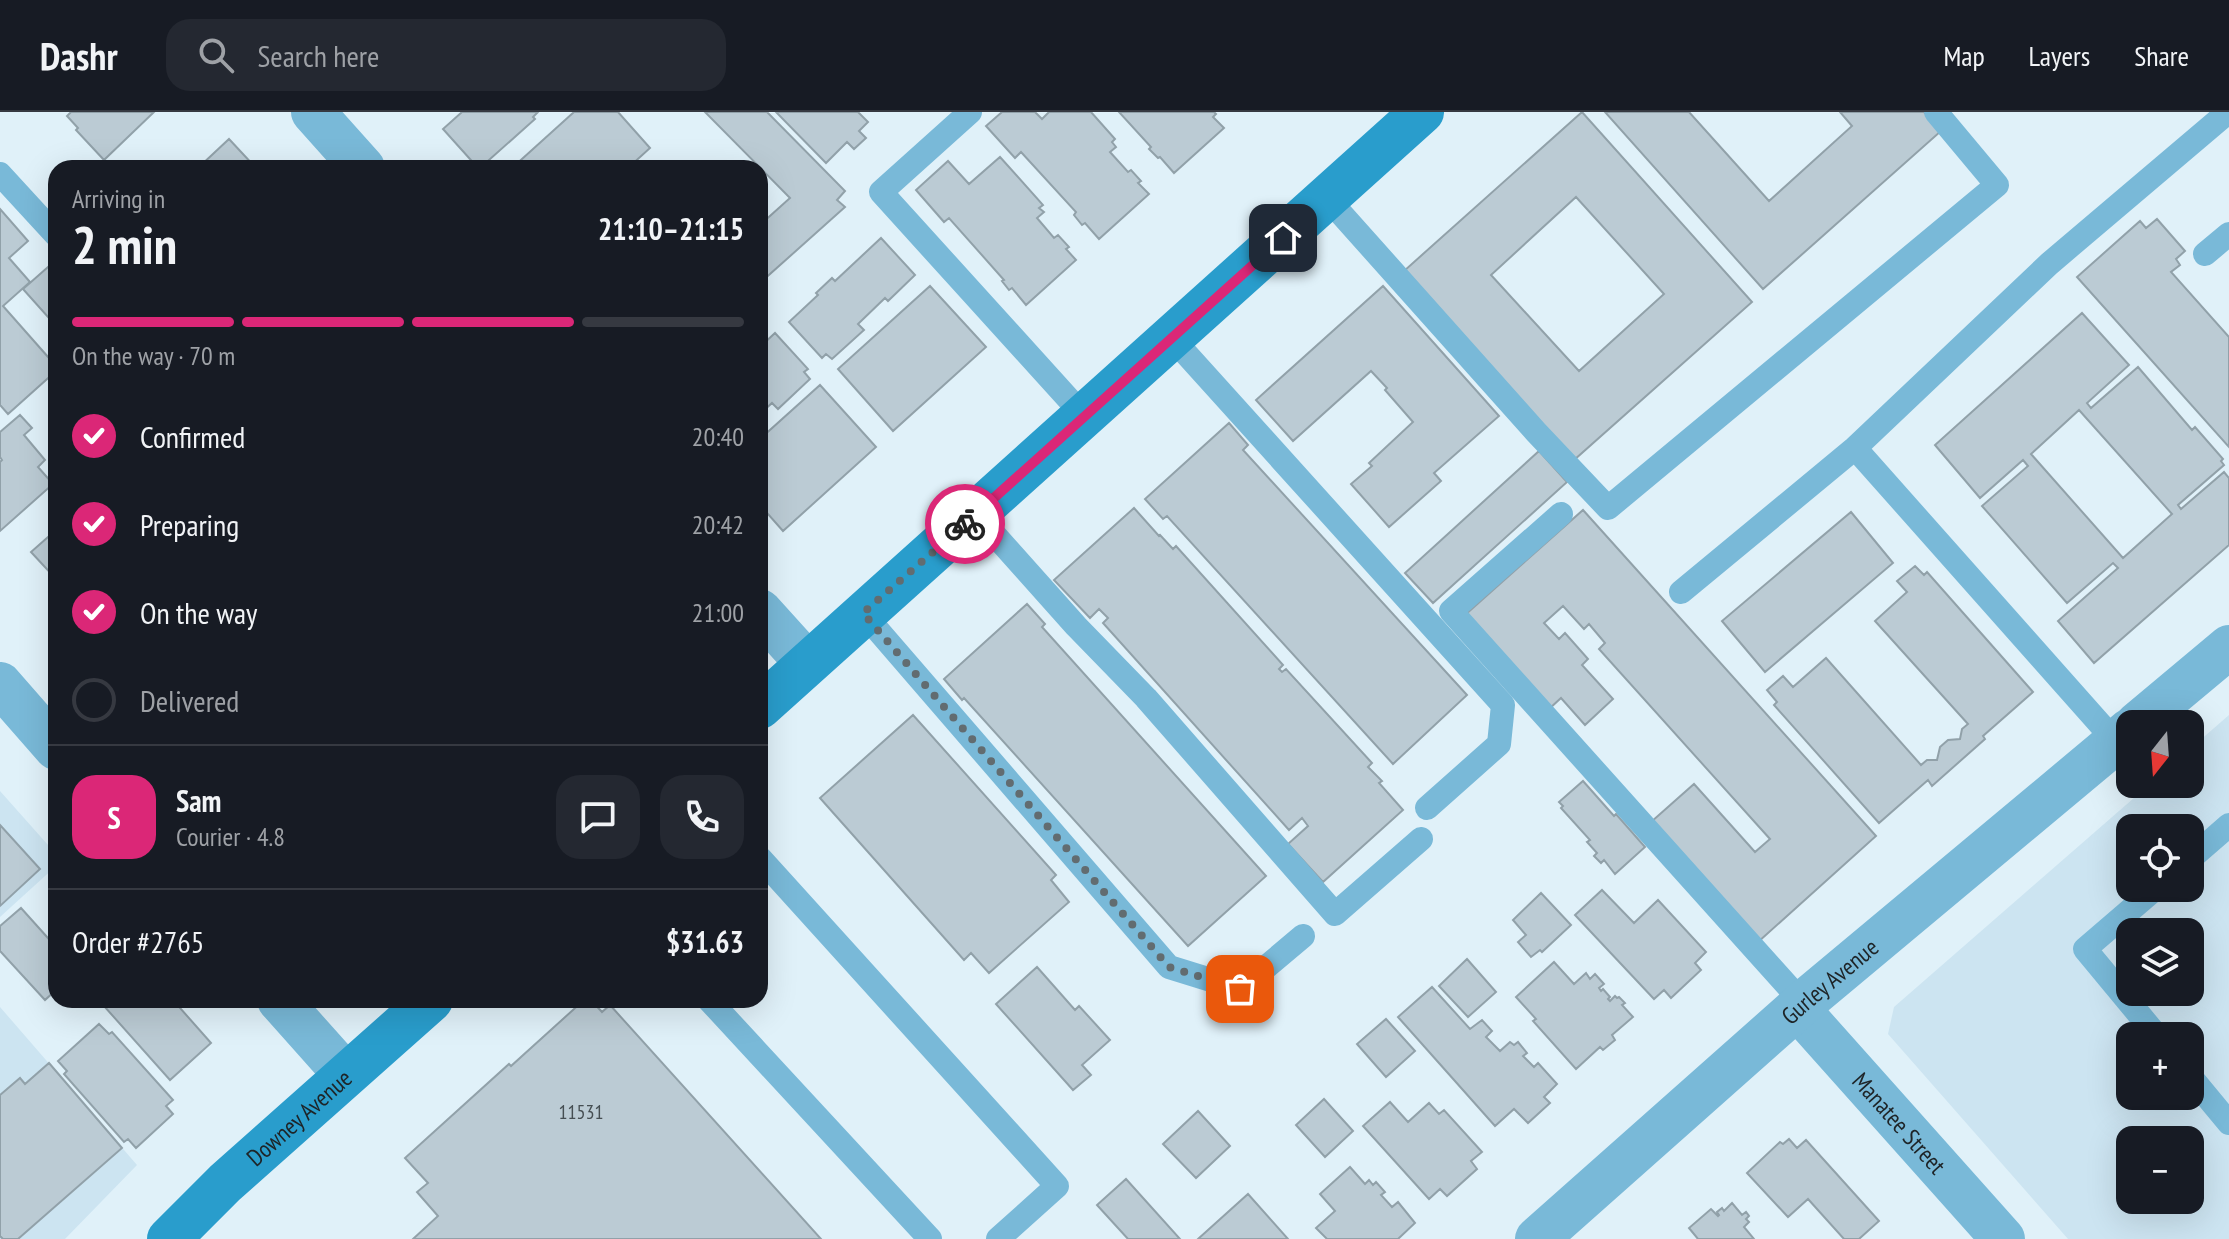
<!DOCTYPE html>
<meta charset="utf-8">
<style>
body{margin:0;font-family:"PT Sans Narrow",sans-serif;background:#242831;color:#f1f3f6;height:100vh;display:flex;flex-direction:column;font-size:30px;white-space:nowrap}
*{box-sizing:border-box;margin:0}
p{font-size:26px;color:#9ea1a6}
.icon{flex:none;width:44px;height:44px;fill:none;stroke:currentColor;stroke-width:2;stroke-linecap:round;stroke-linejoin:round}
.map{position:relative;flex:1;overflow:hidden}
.sheet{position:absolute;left:48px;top:48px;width:720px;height:848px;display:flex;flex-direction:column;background:#171b24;border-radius:24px;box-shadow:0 8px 32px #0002}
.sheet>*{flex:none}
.needle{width:52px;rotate:197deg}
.controls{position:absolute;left:2116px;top:598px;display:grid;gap:16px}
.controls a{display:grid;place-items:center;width:88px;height:88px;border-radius:16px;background:#171b24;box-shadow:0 8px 32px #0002;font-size:40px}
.pin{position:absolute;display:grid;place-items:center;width:68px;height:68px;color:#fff;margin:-34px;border-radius:16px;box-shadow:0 4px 12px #0006}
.courier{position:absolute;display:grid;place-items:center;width:80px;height:80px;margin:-40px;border:6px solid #db2777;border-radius:50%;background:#fff;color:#222;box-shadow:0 2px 10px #0007}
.headline em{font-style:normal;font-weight:700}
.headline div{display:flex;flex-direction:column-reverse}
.headline{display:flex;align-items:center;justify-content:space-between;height:136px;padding:0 24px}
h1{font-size:52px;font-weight:700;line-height:60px}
.bar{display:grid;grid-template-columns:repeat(4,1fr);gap:12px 8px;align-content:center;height:96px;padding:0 24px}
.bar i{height:10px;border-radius:6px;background:#363941}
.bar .on{background:#db2777}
.bar p{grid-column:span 4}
.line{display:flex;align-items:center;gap:20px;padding:0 24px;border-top:2px solid #363941}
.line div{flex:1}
.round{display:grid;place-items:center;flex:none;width:84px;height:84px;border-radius:24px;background:#242831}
ol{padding:0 24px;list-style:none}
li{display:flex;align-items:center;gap:24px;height:88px}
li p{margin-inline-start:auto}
li .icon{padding:8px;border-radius:50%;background:#db2777;color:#fff;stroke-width:4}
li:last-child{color:#9ea1a6}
li i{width:44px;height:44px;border:4px solid #363941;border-radius:50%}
header{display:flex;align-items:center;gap:48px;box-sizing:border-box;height:112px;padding:0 40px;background:#171b24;border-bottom:2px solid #363941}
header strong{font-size:38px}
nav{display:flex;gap:44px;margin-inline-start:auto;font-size:28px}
.search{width:560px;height:72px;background:#242831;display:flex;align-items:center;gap:20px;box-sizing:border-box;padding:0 28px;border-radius:24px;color:#9ea1a6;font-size:30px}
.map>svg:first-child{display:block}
.built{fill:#cce4f1;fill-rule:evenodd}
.building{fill:#bbcbd4;stroke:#91a1a9;stroke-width:2;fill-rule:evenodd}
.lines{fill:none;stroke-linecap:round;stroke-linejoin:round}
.service{stroke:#79b9d8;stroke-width:24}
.minor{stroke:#79b9d8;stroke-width:44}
.secondary{stroke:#299dcc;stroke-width:44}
.done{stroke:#626c70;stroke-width:8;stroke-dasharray:0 14.4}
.route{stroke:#db2777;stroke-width:10}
.labels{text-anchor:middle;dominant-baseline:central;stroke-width:6;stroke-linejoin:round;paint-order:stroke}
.number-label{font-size:20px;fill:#454e52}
.street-label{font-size:24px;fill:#1e2427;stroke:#f8fbfd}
</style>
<header>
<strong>Dashr</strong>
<div class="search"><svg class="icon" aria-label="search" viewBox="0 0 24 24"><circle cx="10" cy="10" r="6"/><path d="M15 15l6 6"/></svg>Search here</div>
<nav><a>Map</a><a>Layers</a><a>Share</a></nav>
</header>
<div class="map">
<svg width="2229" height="1127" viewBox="0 0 2229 1127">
<rect width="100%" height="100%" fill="#e0f1f9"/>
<!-- built -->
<path class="built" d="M2229,603V1127H2068L1888,922L1894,895L2150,672H2190V637ZM2130,716H2190V776H2130ZM2130,820H2190V880H2130ZM2130,924H2190V984H2130ZM2130,1028H2190V1088H2130Z
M0,679L56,742V754L0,805Z
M0,895L137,1053L65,1127H0Z"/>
<!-- building -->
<path class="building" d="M71,0H154L104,48L76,18L78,16L67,4Z
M462,0H538L533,5L535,7L480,56H478L443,17Z
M574,0H618L650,36L628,56H512Z
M705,0H767L845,79L837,88L845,95L760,171V113L790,86Z
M776,0H858L868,10L859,19L866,26L854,37L847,30L826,51Z
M1002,0H1035L1042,7L1049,0H1091L1115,27L1112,30L1116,35L1110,40L1128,60L1131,58L1141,69L1138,71L1149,82L1099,127L1085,111L1082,113L1074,103L1076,100L1021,40L1015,46L986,14Z
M1119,0H1214L1216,2L1213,5L1224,16L1174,61L1160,45L1158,46L1149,37L1151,35Z
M1582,0L1752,190L1574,348L1404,159ZM1576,85L1664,182L1579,259L1491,163Z
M1605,0H1689L1769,89L1852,14L1840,0H1924L1941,19L1763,177Z
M229,27L256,56H198Z
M1000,45L1043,93L1039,96L1044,100L1037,106L1054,126L1058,123L1069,135L1066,137L1076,148L1026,193L1012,176L1009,178L1002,169L1004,168L949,106L944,110L916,78L948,49L969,72Z
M0,97L28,129L9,146L30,170L3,194L56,254V259L8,302L0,293Z
M2157,107L2185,139L2176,147L2180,153L2171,160L2229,225V335L2077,165L2140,109L2146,116Z
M881,126L915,163L888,189L885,186L858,212L864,218L832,247L826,242L822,246L789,210L818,183L816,181L832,166L835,169Z
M56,148V214L23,177Z
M930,174L986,235L893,319L838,257Z
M1383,174L1499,304L1434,361L1441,369L1389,415L1351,372L1372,354L1369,351L1413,310L1385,278L1387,276L1371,259L1293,329L1256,288Z
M2082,201L2129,253L2087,291L2091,296L2138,255L2192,318L2195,315L2223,347L2221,349L2224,353L2178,393L2181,397L2224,360L2229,366V433L2094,551L2058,509L2118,456L2113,451L2067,491L1982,394L2028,354L2023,348L1980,386L1935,333ZM2079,298L2172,402L2123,446L2031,342Z
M775,221L808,257L804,260L810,267L778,297L772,291L760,302V235Z
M820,273L876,335L783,419L760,393V327Z
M20,303L32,316L24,323L45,348L38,355L53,372L0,419V350L2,348L0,345V320Z
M1229,311L1248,333L1243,338L1467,583L1393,652L1167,404L1163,407L1145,387Z
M1539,339L1567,370L1433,491L1405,461Z
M1134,396L1159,424L1160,423L1173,437L1176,434L1283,553L1279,557L1282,560L1286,557L1372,651L1368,655L1382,669L1379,671L1403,698L1323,770L1288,732L1308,714L1302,706L1289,718L1103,511L1108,506L1099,497L1090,506L1054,468Z
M1583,398L1876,724L1758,830L1651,710L1694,672L1755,740L1770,727L1599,537L1605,531L1589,512L1584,517L1563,494L1544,511L1559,527L1565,521L1588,547L1582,553L1613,587L1585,613L1561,586L1549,597L1465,503Z
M1851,400L1893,451L1765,560L1722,509Z
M56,418V467L31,440Z
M1915,454L1924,463L1927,460L2033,580L1983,624L1985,627L1932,674L1928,668L1879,711L1774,593L1777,590L1767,578L1783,564L1793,575L1826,546L1921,653L1927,648H1937L1940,635L1948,628L1960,627L1962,617L1968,612L1875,509L1907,480L1897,469Z
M1027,492L1045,512L1042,515L1266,764L1188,834L964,586L962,588L944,567Z
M913,603L1056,763L1051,768L1069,790L989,861L971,841L964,848L820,686Z
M1583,669L1614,704L1616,702L1645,735L1615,762L1604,748L1601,751L1594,744L1597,741L1587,730L1590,728L1561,696L1563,694L1559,690Z
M0,713L40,757L0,794Z
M1602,778L1634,811L1658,788L1706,840L1695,851L1701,858L1671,886L1664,878L1654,887L1575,803Z
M1541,781L1571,813L1542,840L1540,838L1531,845L1518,830L1526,823L1513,808Z
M21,796L56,835V878L45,888L0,839V814Z
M1467,847L1496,880L1468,905L1439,874Z
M1554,850L1574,872L1586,861L1590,867L1595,862L1604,872L1599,876L1601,879L1603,877L1610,885L1608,887L1610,889L1615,884L1617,886L1619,885L1625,891L1622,893L1633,905L1612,923L1615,928L1603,938L1600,935L1576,957L1533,909L1536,907L1516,885Z
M1037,855L1075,898L1079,894L1110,928L1082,953L1091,963L1073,978L996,892Z
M1432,875L1470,917L1482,908L1492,919L1486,925L1500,939L1510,930L1514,933L1518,930L1527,941L1523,944L1534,955L1538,951L1557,972L1544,985L1550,991L1528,1011L1514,997L1495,1014L1398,905Z
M110,888H173L211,931L170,968L104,894Z
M584,888H591L602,900L610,893L821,1127H413L438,1104L417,1080L428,1071L405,1046L509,952L511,954Z
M1386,907L1415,939L1386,965L1357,932Z
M99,912L109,922L112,920L173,988L166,994L173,1002L136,1036L128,1027L124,1030L64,962L67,959L58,949Z
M49,951L122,1036L18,1127H3L0,1124V983L20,966L25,972Z
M1324,987L1353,1019L1325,1045L1296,1013Z
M1390,990L1408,1010L1429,991L1439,1002L1444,998L1482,1040L1471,1049L1477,1057L1447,1084L1440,1077L1429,1087L1363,1014Z
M1198,999L1230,1034L1196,1066L1163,1032Z
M1789,1027L1797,1036L1806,1028L1879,1109L1859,1127H1844L1808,1087L1788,1105L1747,1061L1780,1030L1783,1032Z
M1350,1055L1365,1072L1369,1068L1373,1073L1376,1070L1385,1080L1381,1083L1392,1095L1398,1090L1415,1111L1398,1127H1327L1316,1116L1335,1099L1320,1082Z
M1126,1067L1180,1127H1128L1097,1093Z
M1248,1082L1288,1127H1198Z
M1732,1091L1742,1103L1746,1100L1749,1104L1746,1107L1749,1110L1744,1115L1754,1127H1698L1689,1116L1711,1097L1718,1104L1719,1103L1717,1100L1722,1096L1724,1099Z"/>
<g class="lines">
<!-- service -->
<path class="service" d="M970,0L881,80L1084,304
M0,62L56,123
M1328,87L1536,320L1608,396L1997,73L1936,0
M2205,142L2229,122
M1171,225L1503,593L1499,632L1427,696
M1855,336L2116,630
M976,402L1076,514L1146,586L1335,802L1421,727
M1561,402L1451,499L1803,891
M1681,480L1855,336L2049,152L2228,0
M863,501L1169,855L1240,877L1303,824
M760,746L1057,1074L998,1127
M2190,747L2229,713
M2156,776L2085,837L2157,924
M709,888L930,1127
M2190,964L2229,1011"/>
<!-- minor -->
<g class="minor">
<path d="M313,0L363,56"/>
<path d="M760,499L807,551"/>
<path d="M0,572L56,636"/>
<path d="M2137,612L2229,535"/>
<path d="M279,888L345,962"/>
<path id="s1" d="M1797,896L2003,1127"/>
<path id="s2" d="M1537,1127L1803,891L2130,618"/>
</g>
<!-- secondary -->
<g class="secondary">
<path d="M760,595L1422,0"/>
<path id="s3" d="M169,1127L225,1071L431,888"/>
</g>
</g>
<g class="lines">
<!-- done -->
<path class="done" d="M965,412L863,501L1169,855L1240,877"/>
<!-- route -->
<path class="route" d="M965,412L1283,126"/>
</g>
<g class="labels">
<!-- number labels -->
<g class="number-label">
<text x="581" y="1000">11531</text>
</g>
<!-- street labels -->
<g class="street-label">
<text stroke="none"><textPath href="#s2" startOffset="390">Gurley Avenue</textPath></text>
<text stroke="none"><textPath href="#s3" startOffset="178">Downey Avenue</textPath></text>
<text stroke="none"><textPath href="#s1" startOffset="154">Manatee Street</textPath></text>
</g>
</g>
</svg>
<div class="controls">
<a><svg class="needle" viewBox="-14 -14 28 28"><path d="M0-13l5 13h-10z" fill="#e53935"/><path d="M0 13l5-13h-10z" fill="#9ea1a6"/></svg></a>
<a><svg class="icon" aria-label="locate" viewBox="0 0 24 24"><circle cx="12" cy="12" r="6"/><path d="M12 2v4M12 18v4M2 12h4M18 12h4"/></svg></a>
<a><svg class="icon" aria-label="layers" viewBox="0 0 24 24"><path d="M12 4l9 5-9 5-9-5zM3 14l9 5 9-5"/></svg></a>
<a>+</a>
<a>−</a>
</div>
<div class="pin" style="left:1240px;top:877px;background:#ea580c"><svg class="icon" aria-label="bag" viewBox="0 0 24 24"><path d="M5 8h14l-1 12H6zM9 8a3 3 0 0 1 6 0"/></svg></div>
<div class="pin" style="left:1283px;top:126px;background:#1f2937"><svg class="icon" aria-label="home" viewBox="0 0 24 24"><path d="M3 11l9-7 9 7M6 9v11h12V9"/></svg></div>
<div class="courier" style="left:965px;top:412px"><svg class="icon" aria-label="bike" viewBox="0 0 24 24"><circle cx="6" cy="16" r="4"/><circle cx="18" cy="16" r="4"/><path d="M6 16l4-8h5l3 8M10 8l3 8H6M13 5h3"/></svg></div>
<section class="sheet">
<div class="headline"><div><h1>2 min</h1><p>Arriving in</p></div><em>21:10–21:15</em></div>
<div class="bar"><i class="on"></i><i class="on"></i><i class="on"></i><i></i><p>On the way · 70 m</p></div>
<ol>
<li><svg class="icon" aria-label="check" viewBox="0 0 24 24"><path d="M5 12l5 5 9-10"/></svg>Confirmed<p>20:40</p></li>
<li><svg class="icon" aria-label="check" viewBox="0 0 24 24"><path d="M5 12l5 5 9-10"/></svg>Preparing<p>20:42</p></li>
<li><svg class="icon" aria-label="check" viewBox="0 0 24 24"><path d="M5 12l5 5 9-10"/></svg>On the way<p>21:00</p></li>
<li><i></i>Delivered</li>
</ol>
<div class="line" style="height:144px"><b class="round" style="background:#db2777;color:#fff">S</b><div><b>Sam</b><p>Courier · 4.8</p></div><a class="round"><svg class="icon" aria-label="chat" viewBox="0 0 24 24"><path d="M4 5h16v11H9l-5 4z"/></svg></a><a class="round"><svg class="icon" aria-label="phone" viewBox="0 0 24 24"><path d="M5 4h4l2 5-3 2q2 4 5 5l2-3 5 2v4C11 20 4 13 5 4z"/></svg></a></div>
<div class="line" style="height:104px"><div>Order #2765</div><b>$31.63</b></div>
</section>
</div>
